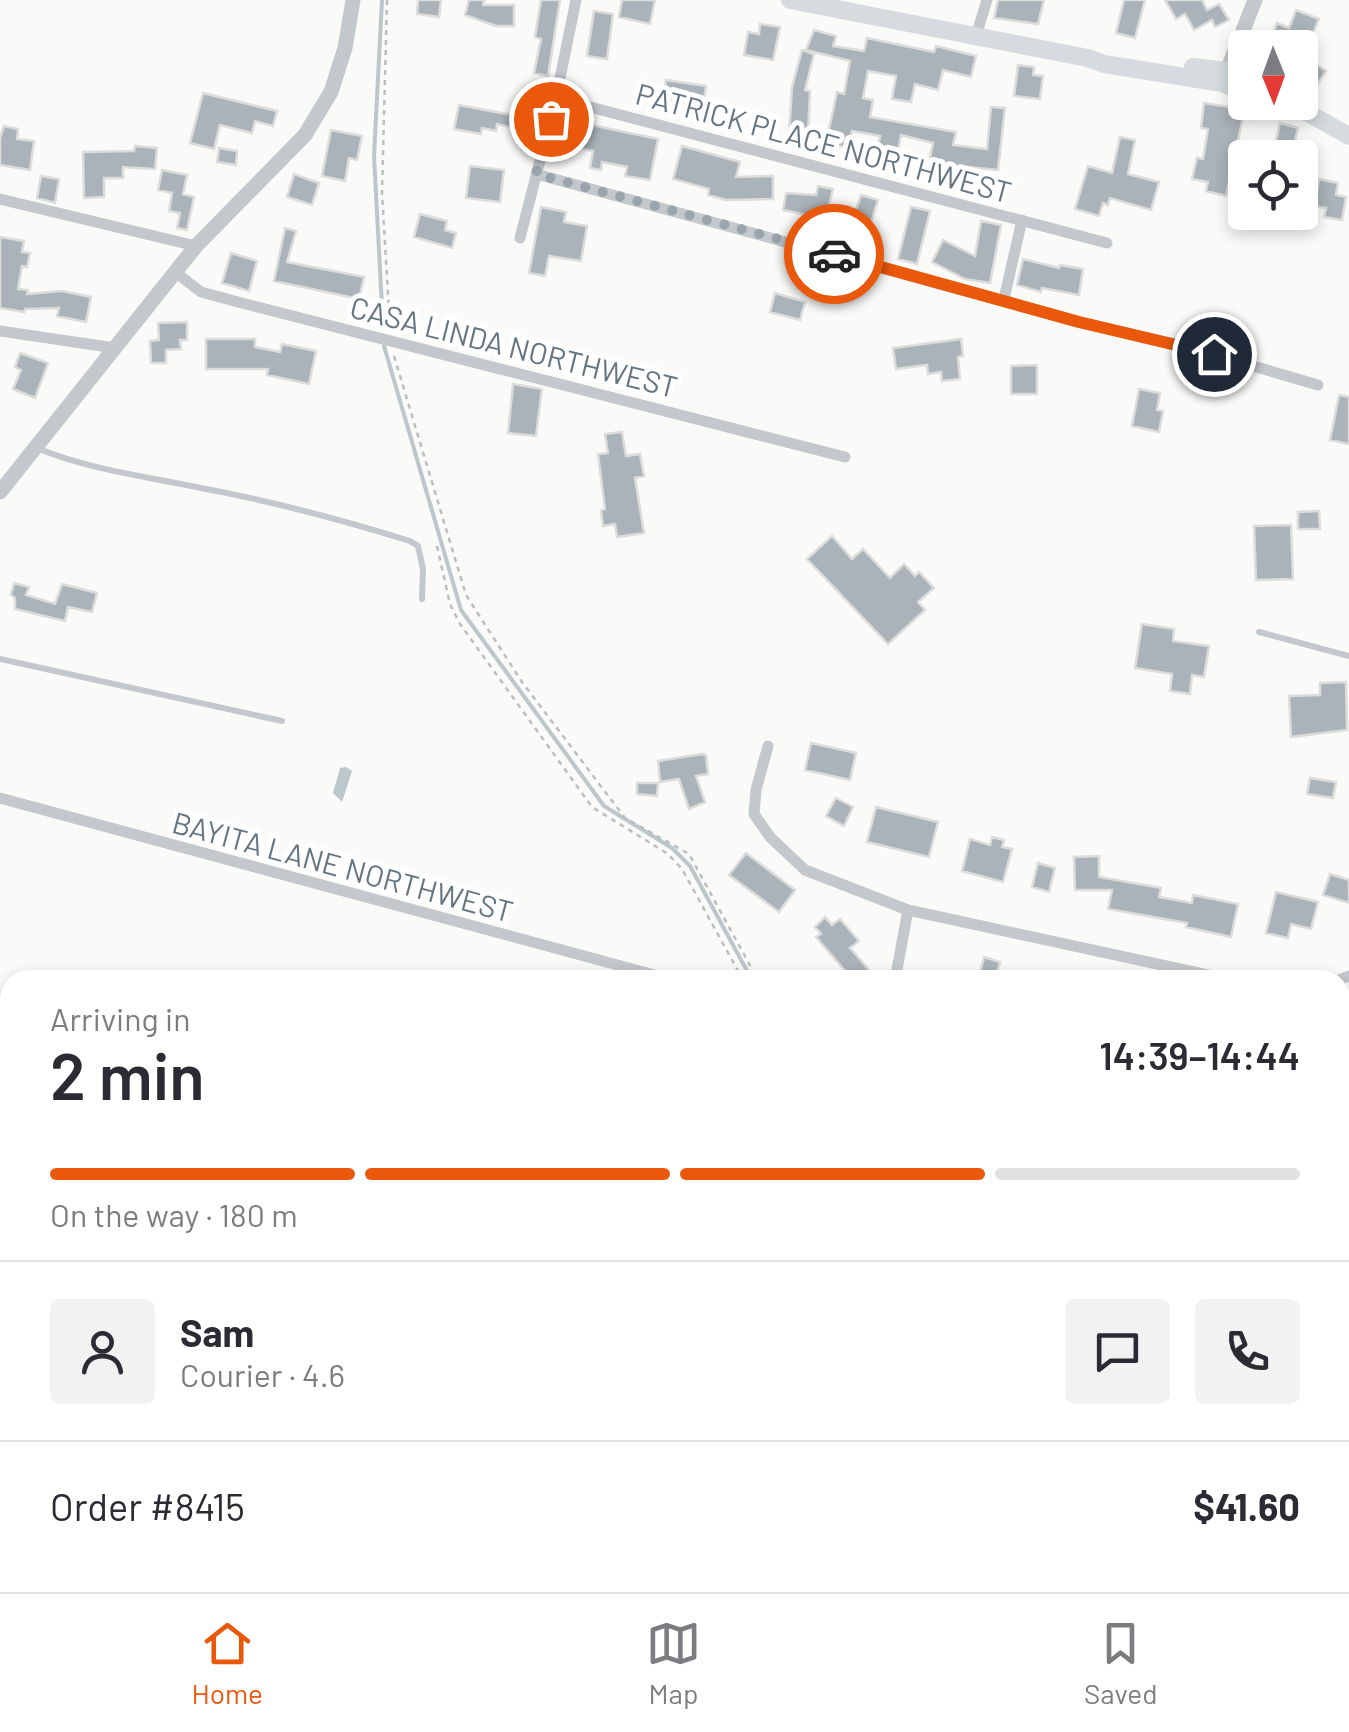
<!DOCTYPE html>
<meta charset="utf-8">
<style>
body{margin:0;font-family:Barlow,sans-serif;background:#f2f2f3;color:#2b2b33;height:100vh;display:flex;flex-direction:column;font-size:38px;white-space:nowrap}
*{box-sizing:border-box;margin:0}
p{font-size:32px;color:#7c7c81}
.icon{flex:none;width:55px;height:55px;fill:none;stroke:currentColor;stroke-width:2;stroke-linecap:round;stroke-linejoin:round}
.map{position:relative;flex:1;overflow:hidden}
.panel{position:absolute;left:0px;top:970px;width:1350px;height:622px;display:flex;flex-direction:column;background:#fff;border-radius:30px 30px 0 0;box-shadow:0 5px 15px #0003}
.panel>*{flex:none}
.needle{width:65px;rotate:179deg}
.tools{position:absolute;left:1228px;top:30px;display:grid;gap:20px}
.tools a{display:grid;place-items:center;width:90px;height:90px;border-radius:10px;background:#fff;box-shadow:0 5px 15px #0003;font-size:50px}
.pin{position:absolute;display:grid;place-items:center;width:85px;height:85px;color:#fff;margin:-42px;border:5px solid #fff;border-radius:50%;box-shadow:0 2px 10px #0007}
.courier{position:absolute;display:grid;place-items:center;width:100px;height:100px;margin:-50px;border:8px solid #ea580c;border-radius:50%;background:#fff;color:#222;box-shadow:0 2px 12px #0007}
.overview em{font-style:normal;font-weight:600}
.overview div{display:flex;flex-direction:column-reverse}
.overview{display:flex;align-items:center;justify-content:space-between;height:170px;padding:0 50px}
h1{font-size:65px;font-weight:600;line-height:75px}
.bar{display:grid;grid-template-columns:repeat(4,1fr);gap:15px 10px;align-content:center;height:120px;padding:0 50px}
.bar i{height:12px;border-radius:8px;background:#e1e1e2}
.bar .selected{background:#ea580c}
.bar p{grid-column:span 4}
.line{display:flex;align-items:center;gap:25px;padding:0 50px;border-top:2px solid #e1e1e2}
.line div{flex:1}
.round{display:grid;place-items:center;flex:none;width:105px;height:105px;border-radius:10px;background:#f2f2f3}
.tab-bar{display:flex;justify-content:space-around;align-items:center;height:140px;border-top:2px solid #e1e1e2;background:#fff;font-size:28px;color:#7c7c81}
.tab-bar a{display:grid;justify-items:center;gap:5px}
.tab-bar .selected{color:#ea580c}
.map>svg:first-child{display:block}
.built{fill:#e8e9e9}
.green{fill:#dadfd7}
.water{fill:#bbc7cb}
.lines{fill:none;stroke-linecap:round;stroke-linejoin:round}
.stream{stroke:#bbc7cb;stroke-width:4}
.building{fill:#aab3b9;stroke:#dcdcda;stroke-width:2.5}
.path{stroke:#bbbfc2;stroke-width:2.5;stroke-dasharray:5 5;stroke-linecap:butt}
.service{stroke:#c3c8cc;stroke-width:6}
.minor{stroke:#c3c8cc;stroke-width:11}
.tertiary{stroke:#c3c8cc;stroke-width:15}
.secondary{stroke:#d6dbdf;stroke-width:18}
.done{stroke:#99a4ac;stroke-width:10;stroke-dasharray:0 18}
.route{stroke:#ea580c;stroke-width:12}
.labels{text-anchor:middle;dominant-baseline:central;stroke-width:10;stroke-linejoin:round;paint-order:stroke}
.street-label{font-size:30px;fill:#657683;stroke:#fff}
</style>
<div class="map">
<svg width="1349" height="1592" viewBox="0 0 1349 1592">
<rect width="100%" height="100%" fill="#fafaf8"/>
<!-- built -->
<path class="built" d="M1340,1475L1349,1476V1592H1161L1163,1583L1340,1582Z"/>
<!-- green -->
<path class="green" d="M733,1583V1582L920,1583L918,1592H731Z"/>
<!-- water -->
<path class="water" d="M346,767L352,771L342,802L333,793L340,768Z"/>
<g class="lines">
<!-- stream -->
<path class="stream" d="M382,0L374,156L383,326
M384,346L461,610L604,806L672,848L690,866L752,980
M1340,1456L1349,1457"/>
</g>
<!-- building -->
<path class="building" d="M418,0H441L439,17L417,14Z
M469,0H484L483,5H514V26H496L465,15Z
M541,0H560L548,76L534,73L541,39L535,37Z
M622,0H655L650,24L619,17Z
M998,0H1044L1038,24L994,18Z
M1124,0H1145L1135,38L1116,33Z
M1165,0H1202L1207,10L1219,4L1229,20L1215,27L1212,20L1194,30L1185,14L1176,19Z
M1296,10L1319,19L1305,52L1271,39L1277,23L1289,28Z
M594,11L613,14L607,59L587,56Z
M760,24L780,27L773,60L744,55L748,32L759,34Z
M814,30L836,36L833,46L864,51L867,38L934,52L936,46L976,56L971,77L943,70L938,90L915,84L911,102L892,99L896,76L868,71L863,98L873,100L870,117L956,132L953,145L987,149L991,107L1005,108L998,170L949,165L947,172L928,168L933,143L901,135L896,162L876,158L880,136L852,131L849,148L826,143L837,92L844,94L850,61L806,50Z
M802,50L814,54L805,90L810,91L808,136L789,135L792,87Z
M1307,58L1326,71L1309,97L1300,92V68Z
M1018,65L1034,67L1033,75L1043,76L1040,99L1014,96Z
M666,80L706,86L703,106L663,101Z
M203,93L277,111L273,126L255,121L252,133L220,125L214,149L190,143Z
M1204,103L1236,108L1234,116L1243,117L1226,196L1206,191L1208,182L1192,179L1197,158L1203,159L1208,129L1201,128Z
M459,105L512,115L510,127L497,124L496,131L482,128L481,134L454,129Z
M563,119L658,139L650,180L625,176L627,167L602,162L601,170L590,168L593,151L558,144Z
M1280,123L1298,128L1291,158H1272Z
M4,126L18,129L17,139L34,141L30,170L0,165V138Z
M331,130L362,136L357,160L349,158L345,181L322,176Z
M1120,137L1135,140L1128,174L1159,182L1151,210L1110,198L1108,205L1103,203L1099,216L1075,209L1088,166L1112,173Z
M135,146L157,148L155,169L123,167V178H104V197L84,198L83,152L134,151Z
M682,146L740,162L736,177L773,176V199L726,200L708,195L709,189L673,179Z
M219,148L237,151L236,165L217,162Z
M470,166L504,170L500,202L466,198Z
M162,170L187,175L183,194L194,197L187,230L177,228L180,213L169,211L172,193L158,190Z
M294,174L319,183L312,205L287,197Z
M41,176L59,179L55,203L37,198Z
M1319,179L1338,183L1336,195L1346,197L1342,220L1324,217L1326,208L1306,205L1308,194L1316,195Z
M818,186L833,189L829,205L856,210L861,195L878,200L868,232L838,223L836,232L810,226L812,216L783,210L786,193L816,195Z
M541,207L566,212L564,222L587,226L581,261L549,256L545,276L529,273Z
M911,207L930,211L917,264L898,259Z
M420,214L447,221L445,230L456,233L452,248L414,237Z
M981,221L1001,225L990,283L965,279L932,262L943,240L975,256Z
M285,228L296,231L287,262L364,277L359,299L274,281Z
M0,237L24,241L22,252L30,253L27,267L22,266L18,289L28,290L27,294L62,291L91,297L86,322L57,316L59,308L25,309L24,312L0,308Z
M231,253L257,261L249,291L222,283Z
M1023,259L1059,268L1060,265L1083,269L1079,295L1042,288L1041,292L1017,285Z
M775,293L805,302L800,320L770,312Z
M187,322V340H180L181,349L166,350V363H151L150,341L159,340L158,323Z
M206,339H255V347L280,352L282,344L316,351L309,384L267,375L268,369H206Z
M961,339L963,356L958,357L960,379L942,381L941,372L928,374L927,365L896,369L893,348Z
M20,353L48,363L35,398L13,389L21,370L15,367Z
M1178,354L1194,359L1191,370L1174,365Z
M1037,365V394H1011V366Z
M513,384L542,389L536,436L508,433Z
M1139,389L1160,393L1157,410L1163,411L1159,432L1132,426Z
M1339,395L1349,397V444L1330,440Z
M622,432L626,456L640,454L644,476L635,478L644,533L617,537L615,524L603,526L601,510L605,509L598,454L608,453L605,434Z
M1319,511L1320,529H1298V512Z
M1291,525L1293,579L1256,580L1254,526Z
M832,536L852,559L863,549L890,578L904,564L915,576L919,572L934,588L918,602L925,610L888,644L807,559Z
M14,583L29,587L26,595L55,604L62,584L97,593L92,612L68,607L65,621L15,609V598L11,595Z
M1142,624L1174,629L1173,641L1209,646L1204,677L1192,675L1190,694L1170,691L1172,674L1135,668Z
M1346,682L1347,730L1291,737L1289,696L1320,695V683Z
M811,743L856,753L850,780L805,770Z
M702,754L706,755L708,774L696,776L705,802L689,809L679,779L660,782L658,761Z
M1310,778L1336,782L1333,798L1307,794Z
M637,783H658L657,796L637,794Z
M836,798L853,807L844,826L826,816Z
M876,807L938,822L929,857L867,842Z
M992,837L1004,840L1002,847L1012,849L1003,882L962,871L970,839L990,845Z
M746,853L795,890L779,912L729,875Z
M1099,856V877L1161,888L1159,897L1192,903L1193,895L1238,904L1231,937L1186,927L1187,923L1108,909L1112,890H1075L1074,857Z
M1038,863L1055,868L1049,892L1032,887Z
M1330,874L1349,880V903L1323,895Z
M1276,892L1318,902L1311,929L1291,924L1288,938L1266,933Z
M825,917L832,925L840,919L859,941L850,948L870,971L860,980H853L816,937L821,934L815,927Z
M984,957L1000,962L995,980H978Z"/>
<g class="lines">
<!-- path -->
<path class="path" d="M387,0L382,193L390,328
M394,356L466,595L522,682L625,818L689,854L758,980
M437,546L450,604L460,624L592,807L668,854L682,869L743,980
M1340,1442L1349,1443
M1340,1467L1349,1469"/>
<!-- service -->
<path class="service" d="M523,148L537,92L555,97
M37,448C86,469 149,477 201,488C272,501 342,520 410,541L418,546L423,569L422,599
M1259,632L1349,656
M0,659L282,721
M1340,1516L1349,1519
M1340,1563L1349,1547
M560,1592L563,1582
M1181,1592L1184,1582
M1322,1592L1328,1582"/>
<!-- minor -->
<path class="minor" d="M976,36L987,0
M556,98L1107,243
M536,174L1079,322L1188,347L1318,385
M0,199L196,246
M520,238L556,98L576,0
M175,272L201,292L238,302L845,457
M1004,299L1022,220
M0,331L115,348
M768,746L756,790L754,814L770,837L805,870L908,910L1231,980
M0,798L673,980
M895,980L908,910
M1339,980L1349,976
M0,1042L10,1044
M10,1327V1342
M0,1398L10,1386
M0,1544L10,1546
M389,1582H406
M41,1592L43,1582
M1043,1592L1045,1582"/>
<!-- tertiary -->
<path class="tertiary" d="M1227,71L1255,0
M0,492L196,246L305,135L331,92L345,48L353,0"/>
<!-- secondary -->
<path class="secondary" d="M790,0L1088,58L1104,64L1222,83L1245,92
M1193,67L1227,71L1245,78
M1288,102L1349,136"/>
</g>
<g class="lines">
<!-- done -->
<path class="done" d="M551,119L536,174L834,254"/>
<!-- route -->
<path class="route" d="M834,254L1079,322L1214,354"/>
</g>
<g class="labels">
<!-- street labels -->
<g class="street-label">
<text transform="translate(824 142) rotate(15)">PATRICK PLACE NORTHWEST</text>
<text transform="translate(514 346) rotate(14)">CASA LINDA NORTHWEST</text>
<text transform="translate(343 866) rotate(15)">BAYITA LANE NORTHWEST</text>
</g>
</g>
</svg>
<div class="tools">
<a><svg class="needle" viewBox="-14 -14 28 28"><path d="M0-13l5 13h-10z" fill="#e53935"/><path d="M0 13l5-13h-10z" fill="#7c7c81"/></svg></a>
<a><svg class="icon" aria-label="locate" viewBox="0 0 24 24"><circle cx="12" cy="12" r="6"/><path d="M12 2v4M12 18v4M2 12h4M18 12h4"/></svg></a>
</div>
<div class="pin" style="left:551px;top:119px;background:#ea580c"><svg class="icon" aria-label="bag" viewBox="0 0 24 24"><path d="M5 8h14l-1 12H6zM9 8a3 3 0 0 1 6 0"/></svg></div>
<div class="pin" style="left:1214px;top:354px;background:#1f2937"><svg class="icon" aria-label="home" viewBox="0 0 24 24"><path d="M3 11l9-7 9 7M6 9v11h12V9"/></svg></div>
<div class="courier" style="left:834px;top:254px"><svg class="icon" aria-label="car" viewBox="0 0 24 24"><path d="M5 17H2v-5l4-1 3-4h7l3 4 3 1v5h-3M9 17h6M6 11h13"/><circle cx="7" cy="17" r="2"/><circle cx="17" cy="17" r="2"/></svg></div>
<section class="panel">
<div class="overview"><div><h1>2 min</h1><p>Arriving in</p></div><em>14:39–14:44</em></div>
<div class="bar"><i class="selected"></i><i class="selected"></i><i class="selected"></i><i></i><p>On the way · 180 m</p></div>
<div class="line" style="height:180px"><a class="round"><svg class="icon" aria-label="person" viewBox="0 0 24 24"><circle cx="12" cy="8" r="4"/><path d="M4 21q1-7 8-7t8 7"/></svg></a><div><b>Sam</b><p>Courier · 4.6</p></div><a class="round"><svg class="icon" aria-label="chat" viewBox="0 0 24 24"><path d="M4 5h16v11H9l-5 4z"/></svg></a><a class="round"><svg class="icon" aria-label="phone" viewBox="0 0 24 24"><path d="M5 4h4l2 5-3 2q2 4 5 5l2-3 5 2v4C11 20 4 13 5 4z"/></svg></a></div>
<div class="line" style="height:130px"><div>Order #8415</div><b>$41.60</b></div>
</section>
</div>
<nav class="tab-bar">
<a class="selected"><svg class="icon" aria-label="home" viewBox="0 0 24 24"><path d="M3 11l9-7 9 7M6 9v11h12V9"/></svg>Home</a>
<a><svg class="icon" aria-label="map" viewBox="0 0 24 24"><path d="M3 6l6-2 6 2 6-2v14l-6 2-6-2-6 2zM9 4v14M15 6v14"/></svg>Map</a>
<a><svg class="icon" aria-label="saved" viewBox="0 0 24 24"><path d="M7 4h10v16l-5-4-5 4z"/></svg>Saved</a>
</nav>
